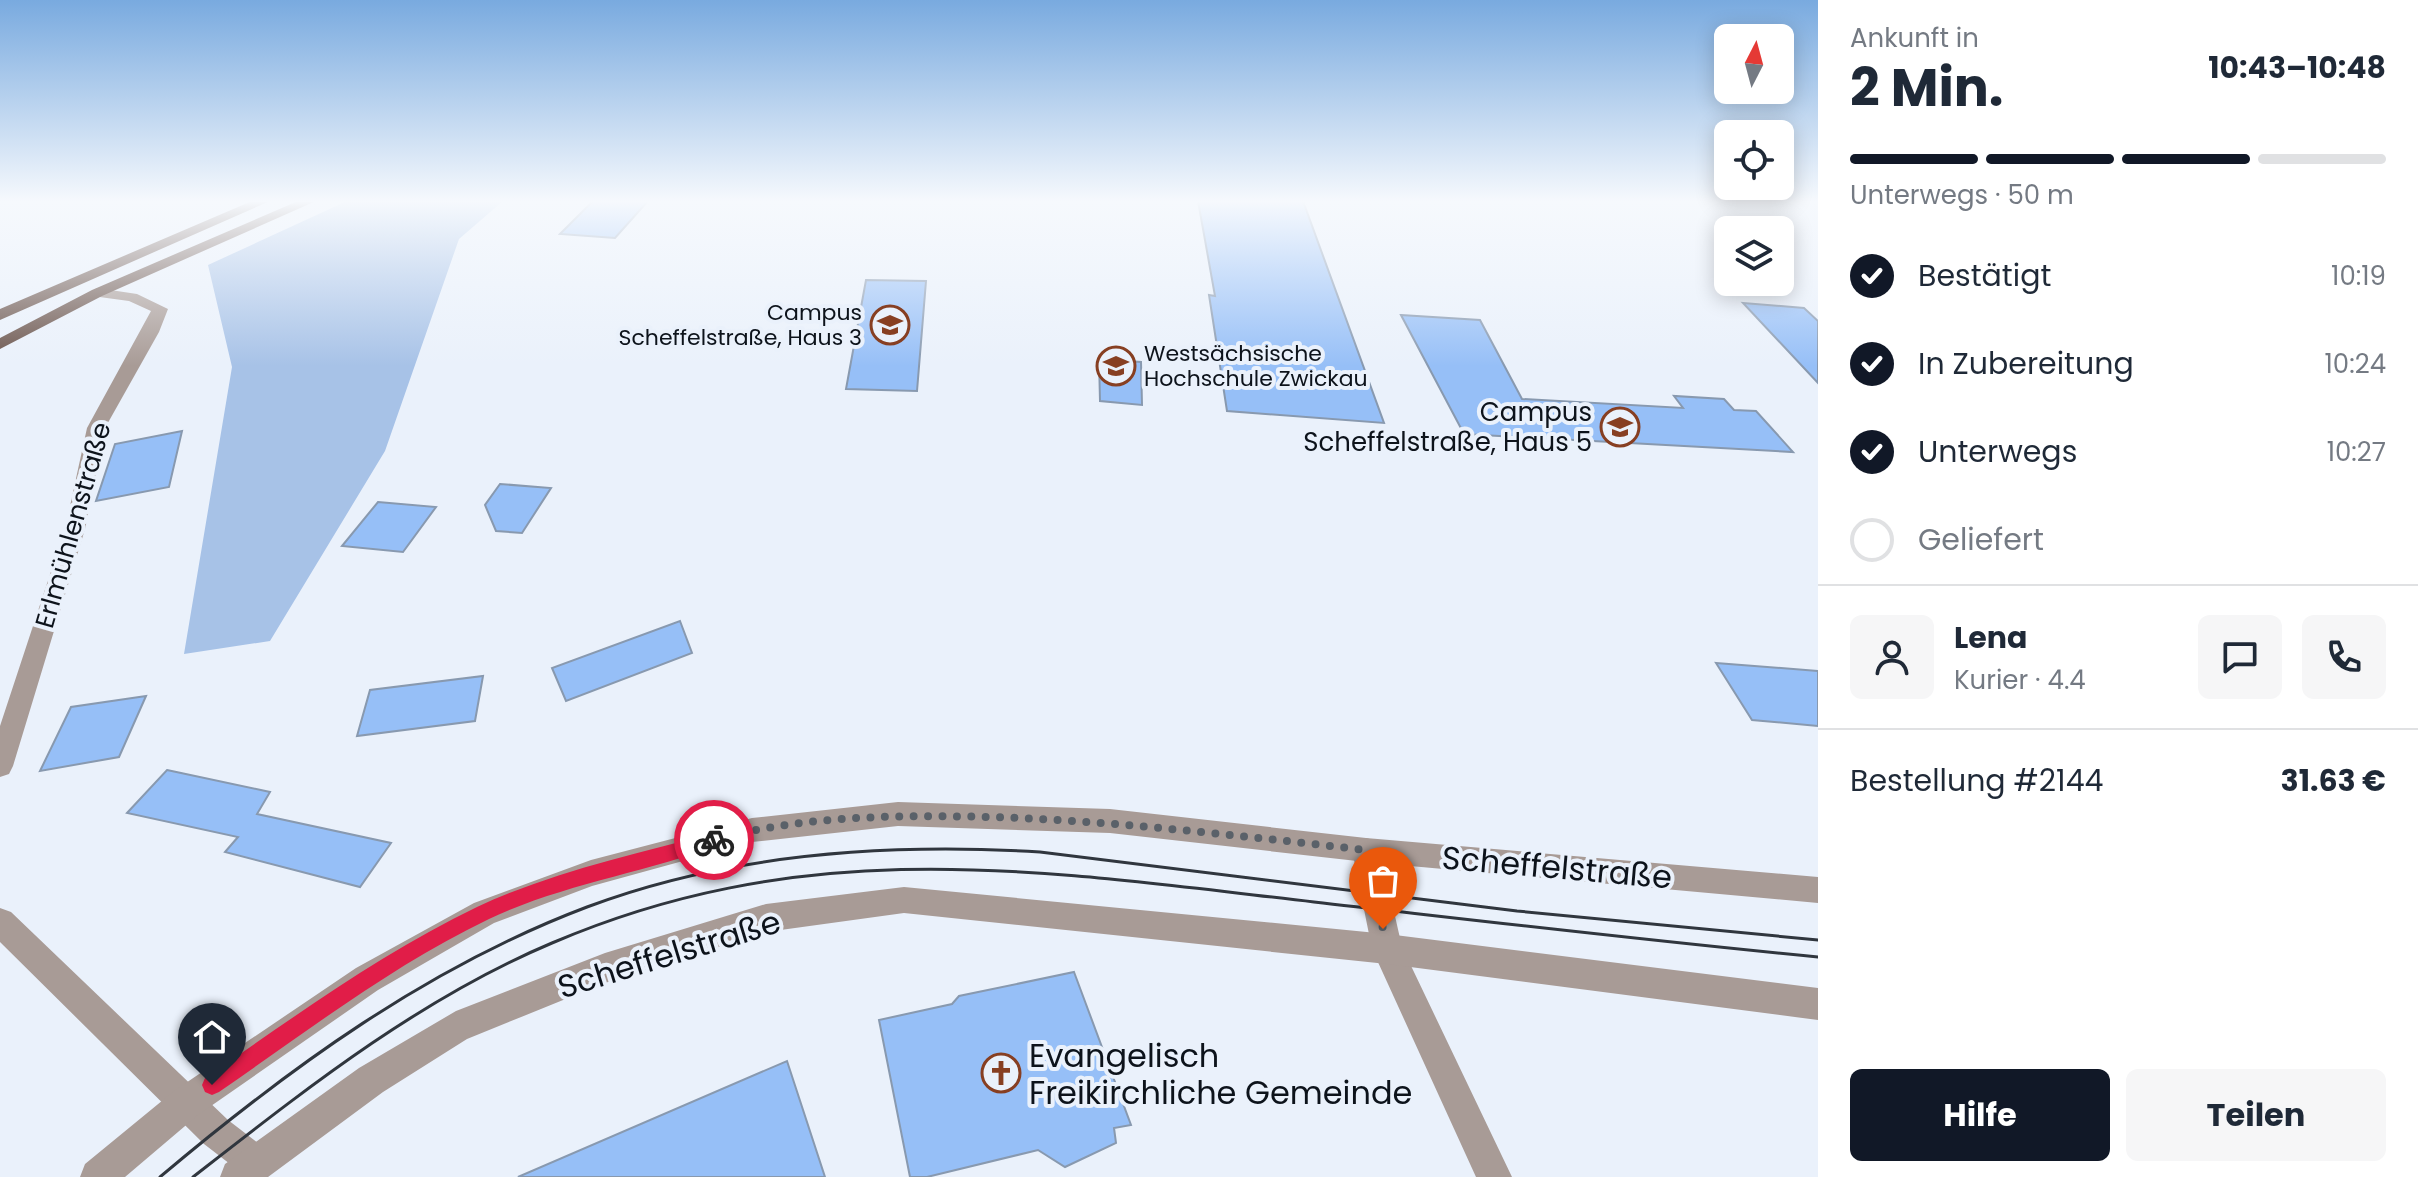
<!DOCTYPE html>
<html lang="de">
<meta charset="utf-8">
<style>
body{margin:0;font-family:Poppins,sans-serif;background:#f6f6f7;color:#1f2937;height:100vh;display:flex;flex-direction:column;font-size:30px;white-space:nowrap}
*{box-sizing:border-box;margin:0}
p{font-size:26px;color:#747a83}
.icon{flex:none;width:44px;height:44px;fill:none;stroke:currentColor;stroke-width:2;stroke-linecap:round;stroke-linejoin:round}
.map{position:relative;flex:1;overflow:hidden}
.panel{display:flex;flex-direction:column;background:#fff;width:600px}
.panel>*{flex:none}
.needle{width:52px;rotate:6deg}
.fabs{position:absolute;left:1714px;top:24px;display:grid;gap:16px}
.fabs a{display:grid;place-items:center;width:80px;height:80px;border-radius:12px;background:#fff;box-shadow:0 4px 20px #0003;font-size:40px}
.pin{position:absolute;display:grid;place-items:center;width:68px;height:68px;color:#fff;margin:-82px -34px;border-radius:50% 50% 50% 0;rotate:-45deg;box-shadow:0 0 8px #0007}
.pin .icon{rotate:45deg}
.courier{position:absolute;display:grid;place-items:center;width:80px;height:80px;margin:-40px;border:6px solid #e11d48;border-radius:50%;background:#fff;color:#222;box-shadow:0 2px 10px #0007}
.head em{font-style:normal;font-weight:700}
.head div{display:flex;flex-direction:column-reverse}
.head{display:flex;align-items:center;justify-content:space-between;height:136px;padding:0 32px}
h1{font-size:52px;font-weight:700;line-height:60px}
.bar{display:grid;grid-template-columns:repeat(4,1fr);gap:12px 8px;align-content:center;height:96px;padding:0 32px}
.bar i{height:10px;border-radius:6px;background:#e0e1e3}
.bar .selected{background:#111827}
.bar p{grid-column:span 4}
.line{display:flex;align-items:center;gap:20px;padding:0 32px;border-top:2px solid #e0e1e3}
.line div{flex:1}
.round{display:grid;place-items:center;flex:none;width:84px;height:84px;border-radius:12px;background:#f6f6f7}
ol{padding:0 32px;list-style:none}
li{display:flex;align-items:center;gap:24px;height:88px}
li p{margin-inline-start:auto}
li .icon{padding:8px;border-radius:50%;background:#111827;color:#fff;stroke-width:4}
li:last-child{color:#747a83}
li i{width:44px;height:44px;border:4px solid #e0e1e3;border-radius:50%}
.cta{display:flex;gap:16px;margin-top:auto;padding:16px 32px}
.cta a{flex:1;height:92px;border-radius:12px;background:#111827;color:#fff;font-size:32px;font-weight:700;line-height:92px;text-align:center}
.cta a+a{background:#f6f6f7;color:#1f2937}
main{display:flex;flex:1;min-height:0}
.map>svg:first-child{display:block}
.green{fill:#a7c2e7}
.building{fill:#96bff7;stroke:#8899af;stroke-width:2}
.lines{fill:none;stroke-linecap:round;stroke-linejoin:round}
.minor{fill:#a89b96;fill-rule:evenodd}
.tertiary{fill:#a89b96;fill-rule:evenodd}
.primary{fill:#6b554d;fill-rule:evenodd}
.tram{stroke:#30363e;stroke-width:3}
.route{fill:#e11d48}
.done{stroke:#5a6169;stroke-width:8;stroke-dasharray:0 14.4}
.labels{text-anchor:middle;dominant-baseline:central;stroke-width:8;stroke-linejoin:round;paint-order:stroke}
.far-poi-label{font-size:22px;fill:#0d131b;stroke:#eaf1fb;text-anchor:end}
.poi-label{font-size:26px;fill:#0d131b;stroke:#eaf1fb;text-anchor:end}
.street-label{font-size:26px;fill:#0d131b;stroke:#eaf1fb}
.near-street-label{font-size:32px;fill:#0d131b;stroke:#eaf1fb}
.near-poi-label{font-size:32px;fill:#0d131b;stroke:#eaf1fb;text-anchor:start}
</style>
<main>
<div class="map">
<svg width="1818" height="1177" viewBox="0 0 1818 1177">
<rect width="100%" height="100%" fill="#eaf1fb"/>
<!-- green -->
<path class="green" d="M347,201H503L459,239L385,451L270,641L184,654L232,367L208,265Z"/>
<!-- building -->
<path class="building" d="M593,201H648L615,238L560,234Z
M1198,201H1303L1384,423L1227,411L1209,295L1215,296Z
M866,280L926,281L917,391L846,389Z
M1743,303L1804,308L1818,321V383Z
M1401,315L1480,320L1522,399L1683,408L1674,396L1724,399L1734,410L1756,411L1793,452L1464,434Z
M1099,359L1141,362L1142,405L1100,401Z
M182,431L169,487L96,501L115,444Z
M500,484L551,488L522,533L496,531L485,505Z
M378,502L436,507L403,552L342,546Z
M680,621L692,653L566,701L552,668Z
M1716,663L1818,671V726L1752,720Z
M483,676L475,721L357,736L370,690Z
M146,696L119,757L40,771L71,707Z
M167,770L270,792L257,814L391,843L360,887L225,852L238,837L127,813Z
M1074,972L1131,1125L1114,1128L1116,1143L1065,1167L1038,1150L927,1177H910L879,1020L952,1004L959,996Z
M787,1061L825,1177H518Z"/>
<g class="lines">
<!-- minor -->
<path class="minor" d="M97,288L137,294L168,309L159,332L105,428L85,529L13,766L9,774L0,777V726L65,529L87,428L151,311L129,301L92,296L89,293Z
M1366,838L1376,841L1380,850L1402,947L1512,1177H1476L1372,949L1352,850L1356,841Z
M0,908L11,912L228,1120L267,1150L273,1162L267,1174H243L204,1144L0,942Z"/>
<!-- tertiary -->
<path class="tertiary" d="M898,802L1110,809L1366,838L1818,877V903L1366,862L1110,833L898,826L752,842L592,886L494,923L378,990L198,1115L125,1177H80L85,1164L174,1091L356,968L474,903L591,860L752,818Z
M904,887L1387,934L1818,988V1020L1387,964L904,913L766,932L605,983L467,1039L383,1092L268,1177H220L225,1164L359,1068L456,1011L605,953L766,904Z"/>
<!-- primary -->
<path class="primary" d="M252,201H270L0,320V309Z
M298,201H316L102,296L0,349V338L92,290Z"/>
<!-- tram -->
<path class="tram" d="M160,1177C289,1068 428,967 587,907C730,853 889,843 1040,852L1517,911L1818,940
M193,1177C306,1089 419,999 552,943C812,832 1044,871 1314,902C1482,921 1650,941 1818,957"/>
</g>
<!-- sky -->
<linearGradient id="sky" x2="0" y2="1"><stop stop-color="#79aadf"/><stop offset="0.55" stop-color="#f6f9fd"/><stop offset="1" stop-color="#f6f9fd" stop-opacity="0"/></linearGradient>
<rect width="1818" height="366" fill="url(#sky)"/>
<!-- route -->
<path class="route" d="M714,833L723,840L720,845C644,873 563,884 489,919C393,965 306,1032 219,1092L212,1095L205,1092L202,1085L205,1078C293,1018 381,953 477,907C552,872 635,854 714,833Z"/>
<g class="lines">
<!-- done -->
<path class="done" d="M714,840C804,815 899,815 991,817C1117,821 1241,836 1366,850L1383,929"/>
</g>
<!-- icons -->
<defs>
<symbol id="university-ring" viewBox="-11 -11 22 22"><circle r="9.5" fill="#eaf1fb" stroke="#873f22" stroke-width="1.5"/><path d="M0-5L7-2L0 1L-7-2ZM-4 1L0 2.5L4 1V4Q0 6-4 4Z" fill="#873f22"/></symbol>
<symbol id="church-ring" viewBox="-11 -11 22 22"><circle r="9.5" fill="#eaf1fb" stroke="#873f22" stroke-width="1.5"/><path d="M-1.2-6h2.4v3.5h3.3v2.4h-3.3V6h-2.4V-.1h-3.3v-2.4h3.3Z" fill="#873f22"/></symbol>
</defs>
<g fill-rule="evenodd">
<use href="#university-ring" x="868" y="303" width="44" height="44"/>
<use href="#university-ring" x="1094" y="344" width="44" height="44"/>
<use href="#university-ring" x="1598" y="405" width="44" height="44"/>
<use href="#church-ring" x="979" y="1051" width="44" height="44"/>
</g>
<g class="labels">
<!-- far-poi labels -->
<g class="far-poi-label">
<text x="862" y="312">Campus<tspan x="862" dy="25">Scheffelstraße, Haus 3</tspan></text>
<text x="1144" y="353" text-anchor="start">Westsächsische<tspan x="1144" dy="25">Hochschule Zwickau</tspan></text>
</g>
<!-- poi labels -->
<g class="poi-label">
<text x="1592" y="412">Campus<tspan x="1592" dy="30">Scheffelstraße, Haus 5</tspan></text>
</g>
<!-- street labels -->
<g class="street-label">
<text transform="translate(73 525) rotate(-74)">Erlmühlenstraße</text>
</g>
<!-- near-street labels -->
<g class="near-street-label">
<text transform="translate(1557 867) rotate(5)">Scheffelstraße</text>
<text transform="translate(669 954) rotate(-17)">Scheffelstraße</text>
</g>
<!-- near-poi labels -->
<g class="near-poi-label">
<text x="1029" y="1055">Evangelisch<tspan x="1029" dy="37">Freikirchliche Gemeinde</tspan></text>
</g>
</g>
</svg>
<div class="fabs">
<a><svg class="needle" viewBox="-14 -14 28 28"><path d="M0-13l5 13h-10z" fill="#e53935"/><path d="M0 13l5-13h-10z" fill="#747a83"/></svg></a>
<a><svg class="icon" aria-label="locate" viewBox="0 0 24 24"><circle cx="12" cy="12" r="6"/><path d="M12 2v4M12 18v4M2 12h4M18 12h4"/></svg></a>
<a><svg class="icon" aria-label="layers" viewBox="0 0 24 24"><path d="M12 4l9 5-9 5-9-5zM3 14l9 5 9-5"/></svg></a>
</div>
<div class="pin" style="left:1383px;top:929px;background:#ea580c"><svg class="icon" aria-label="bag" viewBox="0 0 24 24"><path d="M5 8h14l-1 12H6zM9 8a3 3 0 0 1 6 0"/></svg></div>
<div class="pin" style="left:212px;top:1085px;background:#1f2937"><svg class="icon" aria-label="home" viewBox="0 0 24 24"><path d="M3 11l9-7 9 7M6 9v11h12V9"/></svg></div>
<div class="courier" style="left:714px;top:840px"><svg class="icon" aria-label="bike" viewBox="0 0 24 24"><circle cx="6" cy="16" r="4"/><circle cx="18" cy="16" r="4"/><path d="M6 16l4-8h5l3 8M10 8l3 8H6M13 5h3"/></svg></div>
</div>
<section class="panel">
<div class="head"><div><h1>2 Min.</h1><p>Ankunft in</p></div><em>10:43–10:48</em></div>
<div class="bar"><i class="selected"></i><i class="selected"></i><i class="selected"></i><i></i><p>Unterwegs · 50 m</p></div>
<ol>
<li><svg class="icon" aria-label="check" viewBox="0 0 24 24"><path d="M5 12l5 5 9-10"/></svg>Bestätigt<p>10:19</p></li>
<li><svg class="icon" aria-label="check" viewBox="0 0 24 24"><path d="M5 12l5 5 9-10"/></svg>In Zubereitung<p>10:24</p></li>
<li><svg class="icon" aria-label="check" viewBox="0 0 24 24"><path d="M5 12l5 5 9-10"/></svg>Unterwegs<p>10:27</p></li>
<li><i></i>Geliefert</li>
</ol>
<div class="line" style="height:144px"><a class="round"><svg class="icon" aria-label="person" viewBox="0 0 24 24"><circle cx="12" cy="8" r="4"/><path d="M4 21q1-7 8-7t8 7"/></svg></a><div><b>Lena</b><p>Kurier · 4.4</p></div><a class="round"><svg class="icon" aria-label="chat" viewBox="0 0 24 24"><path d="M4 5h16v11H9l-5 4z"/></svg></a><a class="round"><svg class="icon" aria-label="phone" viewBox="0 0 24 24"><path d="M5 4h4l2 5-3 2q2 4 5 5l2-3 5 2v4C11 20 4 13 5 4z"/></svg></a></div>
<div class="line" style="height:104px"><div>Bestellung #2144</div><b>31.63 €</b></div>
<div class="cta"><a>Hilfe</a><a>Teilen</a></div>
</section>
</main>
